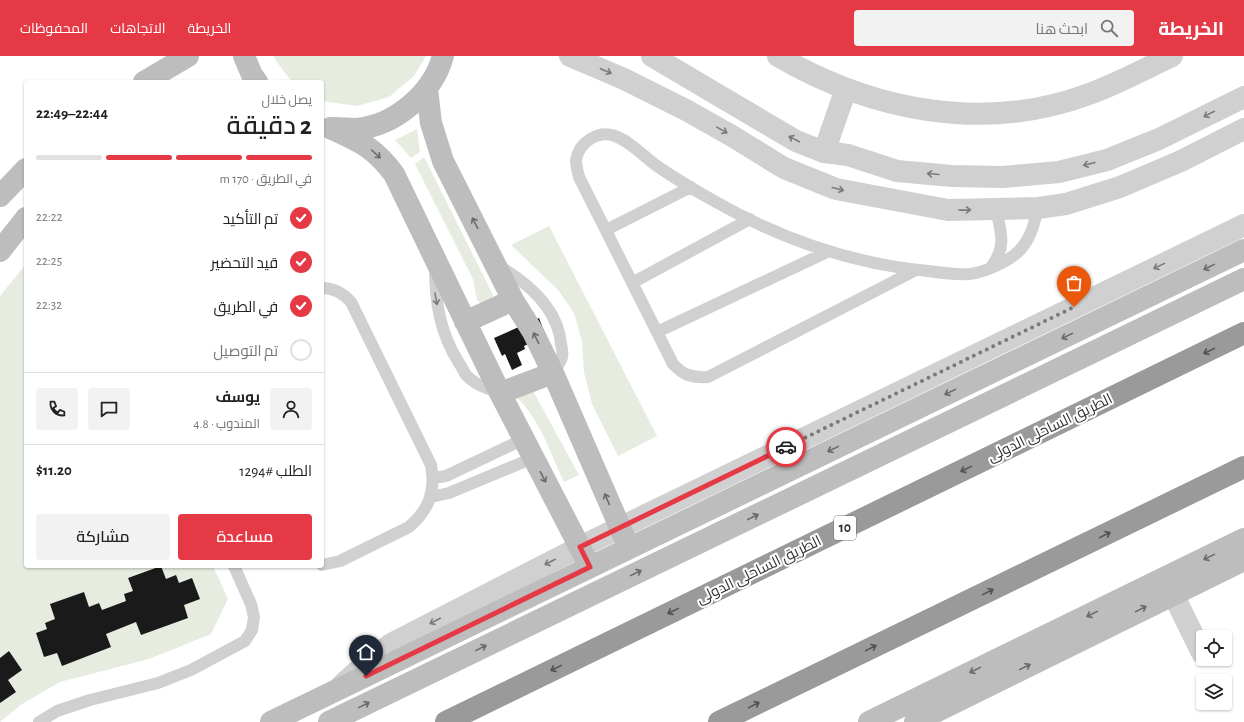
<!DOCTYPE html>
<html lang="ar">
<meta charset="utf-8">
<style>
body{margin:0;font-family:"Alegreya Sans",Cairo,sans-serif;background:#f2f2f2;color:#222;direction:rtl;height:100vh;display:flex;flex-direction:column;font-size:15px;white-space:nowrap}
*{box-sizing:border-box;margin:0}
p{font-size:13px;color:#767676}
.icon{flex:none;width:22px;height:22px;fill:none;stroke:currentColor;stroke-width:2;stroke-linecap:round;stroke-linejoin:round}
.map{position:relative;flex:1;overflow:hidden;direction:ltr}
.panel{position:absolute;left:24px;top:24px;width:300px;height:488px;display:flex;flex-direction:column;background:#fff;border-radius:4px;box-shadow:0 1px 3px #0004;direction:rtl}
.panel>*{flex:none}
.buttons{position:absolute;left:1196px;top:574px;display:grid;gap:8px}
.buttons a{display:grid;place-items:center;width:36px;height:36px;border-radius:4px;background:#fff;box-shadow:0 1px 3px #0004;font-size:20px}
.pin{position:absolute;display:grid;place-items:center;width:34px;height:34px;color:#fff;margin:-41px -17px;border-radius:50% 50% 50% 0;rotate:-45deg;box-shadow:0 0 4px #0007}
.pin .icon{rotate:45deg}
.courier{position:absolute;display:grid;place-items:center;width:40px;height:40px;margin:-20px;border:3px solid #e63946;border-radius:50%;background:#fff;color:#222;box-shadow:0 1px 5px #0007}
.headline em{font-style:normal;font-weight:600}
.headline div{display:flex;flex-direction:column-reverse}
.headline{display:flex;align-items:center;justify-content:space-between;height:68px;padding:0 12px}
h1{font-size:26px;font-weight:600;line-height:30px}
.bar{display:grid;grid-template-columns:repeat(4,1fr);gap:6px 4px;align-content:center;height:48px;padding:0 12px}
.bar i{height:5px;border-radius:3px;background:#e0e0e0}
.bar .active{background:#e63946}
.bar p{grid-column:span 4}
.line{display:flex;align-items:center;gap:10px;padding:0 12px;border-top:1px solid #e0e0e0}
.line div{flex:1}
.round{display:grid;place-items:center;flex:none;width:42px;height:42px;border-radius:4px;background:#f2f2f2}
ol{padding:0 12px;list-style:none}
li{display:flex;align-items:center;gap:12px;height:44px}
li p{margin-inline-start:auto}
li .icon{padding:4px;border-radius:50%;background:#e63946;color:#fff;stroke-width:4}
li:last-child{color:#767676}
li i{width:22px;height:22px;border:2px solid #e0e0e0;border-radius:50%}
.action{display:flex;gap:8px;margin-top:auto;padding:8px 12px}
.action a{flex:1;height:46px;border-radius:4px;background:#e63946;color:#fff;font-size:16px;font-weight:600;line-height:46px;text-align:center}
.action a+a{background:#f2f2f2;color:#222}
header{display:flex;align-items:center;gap:24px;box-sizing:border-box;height:56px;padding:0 20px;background:#e63946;color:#fff}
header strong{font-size:19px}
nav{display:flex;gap:22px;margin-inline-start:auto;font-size:14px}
.search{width:280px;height:36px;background:#f2f2f2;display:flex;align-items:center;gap:10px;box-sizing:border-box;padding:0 14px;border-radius:4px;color:#767676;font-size:15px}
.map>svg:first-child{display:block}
.green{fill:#e6ecdf}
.building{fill:#1a1a1a}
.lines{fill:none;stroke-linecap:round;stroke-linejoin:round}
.lane{stroke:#d0d0d0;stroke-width:12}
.street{stroke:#d0d0d0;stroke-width:22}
.secondary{stroke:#bdbdbd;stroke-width:22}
.highway{stroke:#9a9a9a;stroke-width:22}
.oneway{stroke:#7a7a7a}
.oneway2{stroke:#6a6a6a}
.oneway3{stroke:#525252}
.done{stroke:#7a7a7a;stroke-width:4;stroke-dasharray:0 7.2}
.route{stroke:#e63946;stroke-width:5}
.labels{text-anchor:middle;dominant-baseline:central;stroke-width:4;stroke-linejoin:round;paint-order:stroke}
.shield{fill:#fff;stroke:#707070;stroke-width:1}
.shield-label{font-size:14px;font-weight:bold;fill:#333}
.street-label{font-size:15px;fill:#333;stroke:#fff}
</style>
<header>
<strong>الخريطة</strong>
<div class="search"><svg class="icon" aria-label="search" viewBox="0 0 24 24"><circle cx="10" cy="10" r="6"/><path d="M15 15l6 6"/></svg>ابحث هنا</div>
<nav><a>الخريطة</a><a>الاتجاهات</a><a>المحفوظات</a></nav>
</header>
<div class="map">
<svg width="1244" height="666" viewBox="0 0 1244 666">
<rect width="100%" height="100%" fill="#fff"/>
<!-- green -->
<path class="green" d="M274,0H426L414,20L389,41L357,50L322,45V26H292L276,5Z
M417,73L420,96L411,102L395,84Z
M424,101L492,237L493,241L481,247L477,244L473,223L415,108Z
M549,170L657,380L618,400L592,348L584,316L582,285L574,257L558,234L511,189Z
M26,208V510H213L228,543L211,578L149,603L60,626L22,648L0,666V240Z
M532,333L579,419L564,426C550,397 540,362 515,340Z"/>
<!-- building -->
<path class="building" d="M539,262L546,280L524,290L525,293L517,297L522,309L512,314L505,298L502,300L494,282Z
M161,510L166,523L176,519L179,527L192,522L200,543L184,549L188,562L141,579L136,566L106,578L111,591L62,610L57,597L44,601L36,577L47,573L45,567L55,563L50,548L84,536L89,551L99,547L102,554L126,545L124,538L133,535L128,522Z
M9,595L22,614L8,624L16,636L0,647V602Z"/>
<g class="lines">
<!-- lane -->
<path class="lane" d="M606,174L691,131
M499,210C528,227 558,253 561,288C562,292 563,297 562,301C561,306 556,312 553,317
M435,211C435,246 440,277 459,307C462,311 464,317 467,320C476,329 488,333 500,337
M991,211C1007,191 1001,176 996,153
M916,214L708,321C692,322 683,319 673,308L579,121C578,116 576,110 576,104C579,86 598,74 615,80C630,85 643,100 657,110C676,123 696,135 716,146C781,183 854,208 928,215C942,217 956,219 970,218C985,216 1008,206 1019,195C1031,183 1034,168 1038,152
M632,227L750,163
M322,232C334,232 343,237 351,246L431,409C436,435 429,454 409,471L340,505L322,509
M657,276L829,195
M433,422L446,420L524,383
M431,441L449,437L533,402
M39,666L57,655L90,644L158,627L191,614L245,585L252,574L254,561L251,548L234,510"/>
<!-- street -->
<path class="street" d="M570,0L624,23L686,54L732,80L784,112L836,133L948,154L1038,152L1066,148L1120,131L1181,105L1244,73
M652,0L796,85L824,96L848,99L897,115L952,120L1003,121L1059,116L1107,104L1159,83L1244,41
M778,0C872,55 985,77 1089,38C1117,28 1144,13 1172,0
M824,96L846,33
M1173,538L1202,597
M342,629L372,602L391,588L580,491L1244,169"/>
<!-- secondary -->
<path class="secondary" d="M244,0L252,19L257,26
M144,26L188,0
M427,33L431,67L443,105L513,244L533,276L553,317L629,492
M330,72C360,86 374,91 394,118L500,337L590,511
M335,72C342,72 349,73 356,73C395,70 433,37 443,0
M0,140L26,113
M0,195L26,162
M465,266L513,244
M500,337L553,317
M271,666L1244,194
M329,666L1244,223
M869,666L1244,483
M915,666L1244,504"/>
<!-- highway -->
<path class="highway" d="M446,666L1244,277
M719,666L1244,411"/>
</g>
<!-- one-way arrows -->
<defs><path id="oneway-shaft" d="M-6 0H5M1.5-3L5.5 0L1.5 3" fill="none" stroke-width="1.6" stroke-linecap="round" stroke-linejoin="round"/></defs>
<g class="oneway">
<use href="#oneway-shaft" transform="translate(606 15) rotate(23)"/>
<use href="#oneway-shaft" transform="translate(1209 58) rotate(153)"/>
<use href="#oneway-shaft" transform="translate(722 74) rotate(29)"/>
<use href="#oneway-shaft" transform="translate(794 83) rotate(-152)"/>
<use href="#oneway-shaft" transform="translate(1089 108) rotate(166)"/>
<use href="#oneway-shaft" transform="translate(933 118) rotate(-175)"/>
<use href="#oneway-shaft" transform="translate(838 133) rotate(15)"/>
<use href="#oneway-shaft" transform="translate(965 154) rotate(-1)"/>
<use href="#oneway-shaft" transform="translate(1159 210) rotate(154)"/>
<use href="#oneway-shaft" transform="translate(436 243) rotate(80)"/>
<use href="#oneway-shaft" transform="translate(550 506) rotate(153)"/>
<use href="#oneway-shaft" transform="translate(435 565) rotate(153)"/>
</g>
<g class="oneway2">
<use href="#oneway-shaft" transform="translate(376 98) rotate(42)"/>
<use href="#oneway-shaft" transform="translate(475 167) rotate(-117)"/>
<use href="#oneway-shaft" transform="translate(1209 211) rotate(154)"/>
<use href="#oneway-shaft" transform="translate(1067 280) rotate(154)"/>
<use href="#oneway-shaft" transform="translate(536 282) rotate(-116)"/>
<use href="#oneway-shaft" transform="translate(950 336) rotate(154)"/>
<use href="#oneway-shaft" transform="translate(833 393) rotate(154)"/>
<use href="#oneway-shaft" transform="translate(543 421) rotate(63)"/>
<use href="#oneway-shaft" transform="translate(607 443) rotate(-113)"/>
<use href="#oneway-shaft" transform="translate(753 461) rotate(-26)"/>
<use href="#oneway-shaft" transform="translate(1209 501) rotate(154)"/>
<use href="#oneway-shaft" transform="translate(636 517) rotate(-26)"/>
<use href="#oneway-shaft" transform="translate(1141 553) rotate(-26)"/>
<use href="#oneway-shaft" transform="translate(1092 558) rotate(154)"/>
<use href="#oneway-shaft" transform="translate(481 592) rotate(-26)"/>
<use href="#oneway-shaft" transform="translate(1025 611) rotate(-26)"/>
<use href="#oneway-shaft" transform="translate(975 614) rotate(154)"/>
<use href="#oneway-shaft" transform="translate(364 649) rotate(-26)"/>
</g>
<g class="oneway3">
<use href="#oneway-shaft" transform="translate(1209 295) rotate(154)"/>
<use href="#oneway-shaft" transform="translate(966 413) rotate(154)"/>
<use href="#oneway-shaft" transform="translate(1105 479) rotate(-26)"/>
<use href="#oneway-shaft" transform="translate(988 536) rotate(-26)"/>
<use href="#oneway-shaft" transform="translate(673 555) rotate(154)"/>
<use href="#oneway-shaft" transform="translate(871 592) rotate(-26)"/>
<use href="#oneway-shaft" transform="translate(556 612) rotate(154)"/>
<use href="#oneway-shaft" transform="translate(754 649) rotate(-26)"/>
</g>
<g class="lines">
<!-- done -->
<path class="done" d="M786,391L1074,251"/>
<!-- route -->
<path class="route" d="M366,620L590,511L580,491L786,391"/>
</g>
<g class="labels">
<!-- shield labels -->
<rect class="shield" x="834" y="460" width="22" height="24" rx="3"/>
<g class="shield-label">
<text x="845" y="472">10</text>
</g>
<!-- street labels -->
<g class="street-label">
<text transform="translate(1050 372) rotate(-26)">الطريق الساحلى الدولى</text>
<text transform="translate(759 514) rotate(-26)">الطريق الساحلى الدولى</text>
</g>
</g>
</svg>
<div class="buttons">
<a><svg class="icon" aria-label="locate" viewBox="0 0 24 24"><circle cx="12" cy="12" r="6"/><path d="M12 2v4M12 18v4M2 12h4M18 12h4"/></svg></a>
<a><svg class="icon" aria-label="layers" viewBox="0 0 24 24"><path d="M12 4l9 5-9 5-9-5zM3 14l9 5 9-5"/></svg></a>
</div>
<div class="pin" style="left:1074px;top:251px;background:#ea580c"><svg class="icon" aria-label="bag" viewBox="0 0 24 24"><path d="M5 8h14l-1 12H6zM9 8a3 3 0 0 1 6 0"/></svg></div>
<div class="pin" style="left:366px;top:620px;background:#1f2937"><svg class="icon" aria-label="home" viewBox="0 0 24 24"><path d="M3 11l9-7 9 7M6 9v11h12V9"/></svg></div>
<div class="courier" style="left:786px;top:391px"><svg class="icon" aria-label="car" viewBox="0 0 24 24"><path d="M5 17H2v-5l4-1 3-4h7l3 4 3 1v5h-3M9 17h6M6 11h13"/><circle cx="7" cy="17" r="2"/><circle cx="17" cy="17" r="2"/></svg></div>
<section class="panel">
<div class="headline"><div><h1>2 دقيقة</h1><p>يصل خلال</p></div><em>22:44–22:49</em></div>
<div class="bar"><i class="active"></i><i class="active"></i><i class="active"></i><i></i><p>في الطريق · 170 m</p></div>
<ol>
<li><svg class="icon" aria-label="check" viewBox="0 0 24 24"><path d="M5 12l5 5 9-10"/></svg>تم التأكيد<p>22:22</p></li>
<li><svg class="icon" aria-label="check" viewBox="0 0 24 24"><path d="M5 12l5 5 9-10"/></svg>قيد التحضير<p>22:25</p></li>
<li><svg class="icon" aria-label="check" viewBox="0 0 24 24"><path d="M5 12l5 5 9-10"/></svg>في الطريق<p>22:32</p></li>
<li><i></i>تم التوصيل</li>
</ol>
<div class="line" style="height:72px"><a class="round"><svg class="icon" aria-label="person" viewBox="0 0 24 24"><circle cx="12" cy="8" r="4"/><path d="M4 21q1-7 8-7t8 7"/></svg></a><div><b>يوسف</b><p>المندوب · 4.8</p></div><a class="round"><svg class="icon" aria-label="chat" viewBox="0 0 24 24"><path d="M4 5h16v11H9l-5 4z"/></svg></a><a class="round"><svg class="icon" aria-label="phone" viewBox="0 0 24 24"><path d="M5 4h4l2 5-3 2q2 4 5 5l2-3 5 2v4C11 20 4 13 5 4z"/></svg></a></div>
<div class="line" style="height:52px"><div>الطلب #1294</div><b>$11.20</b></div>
<div class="action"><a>مساعدة</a><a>مشاركة</a></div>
</section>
</div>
